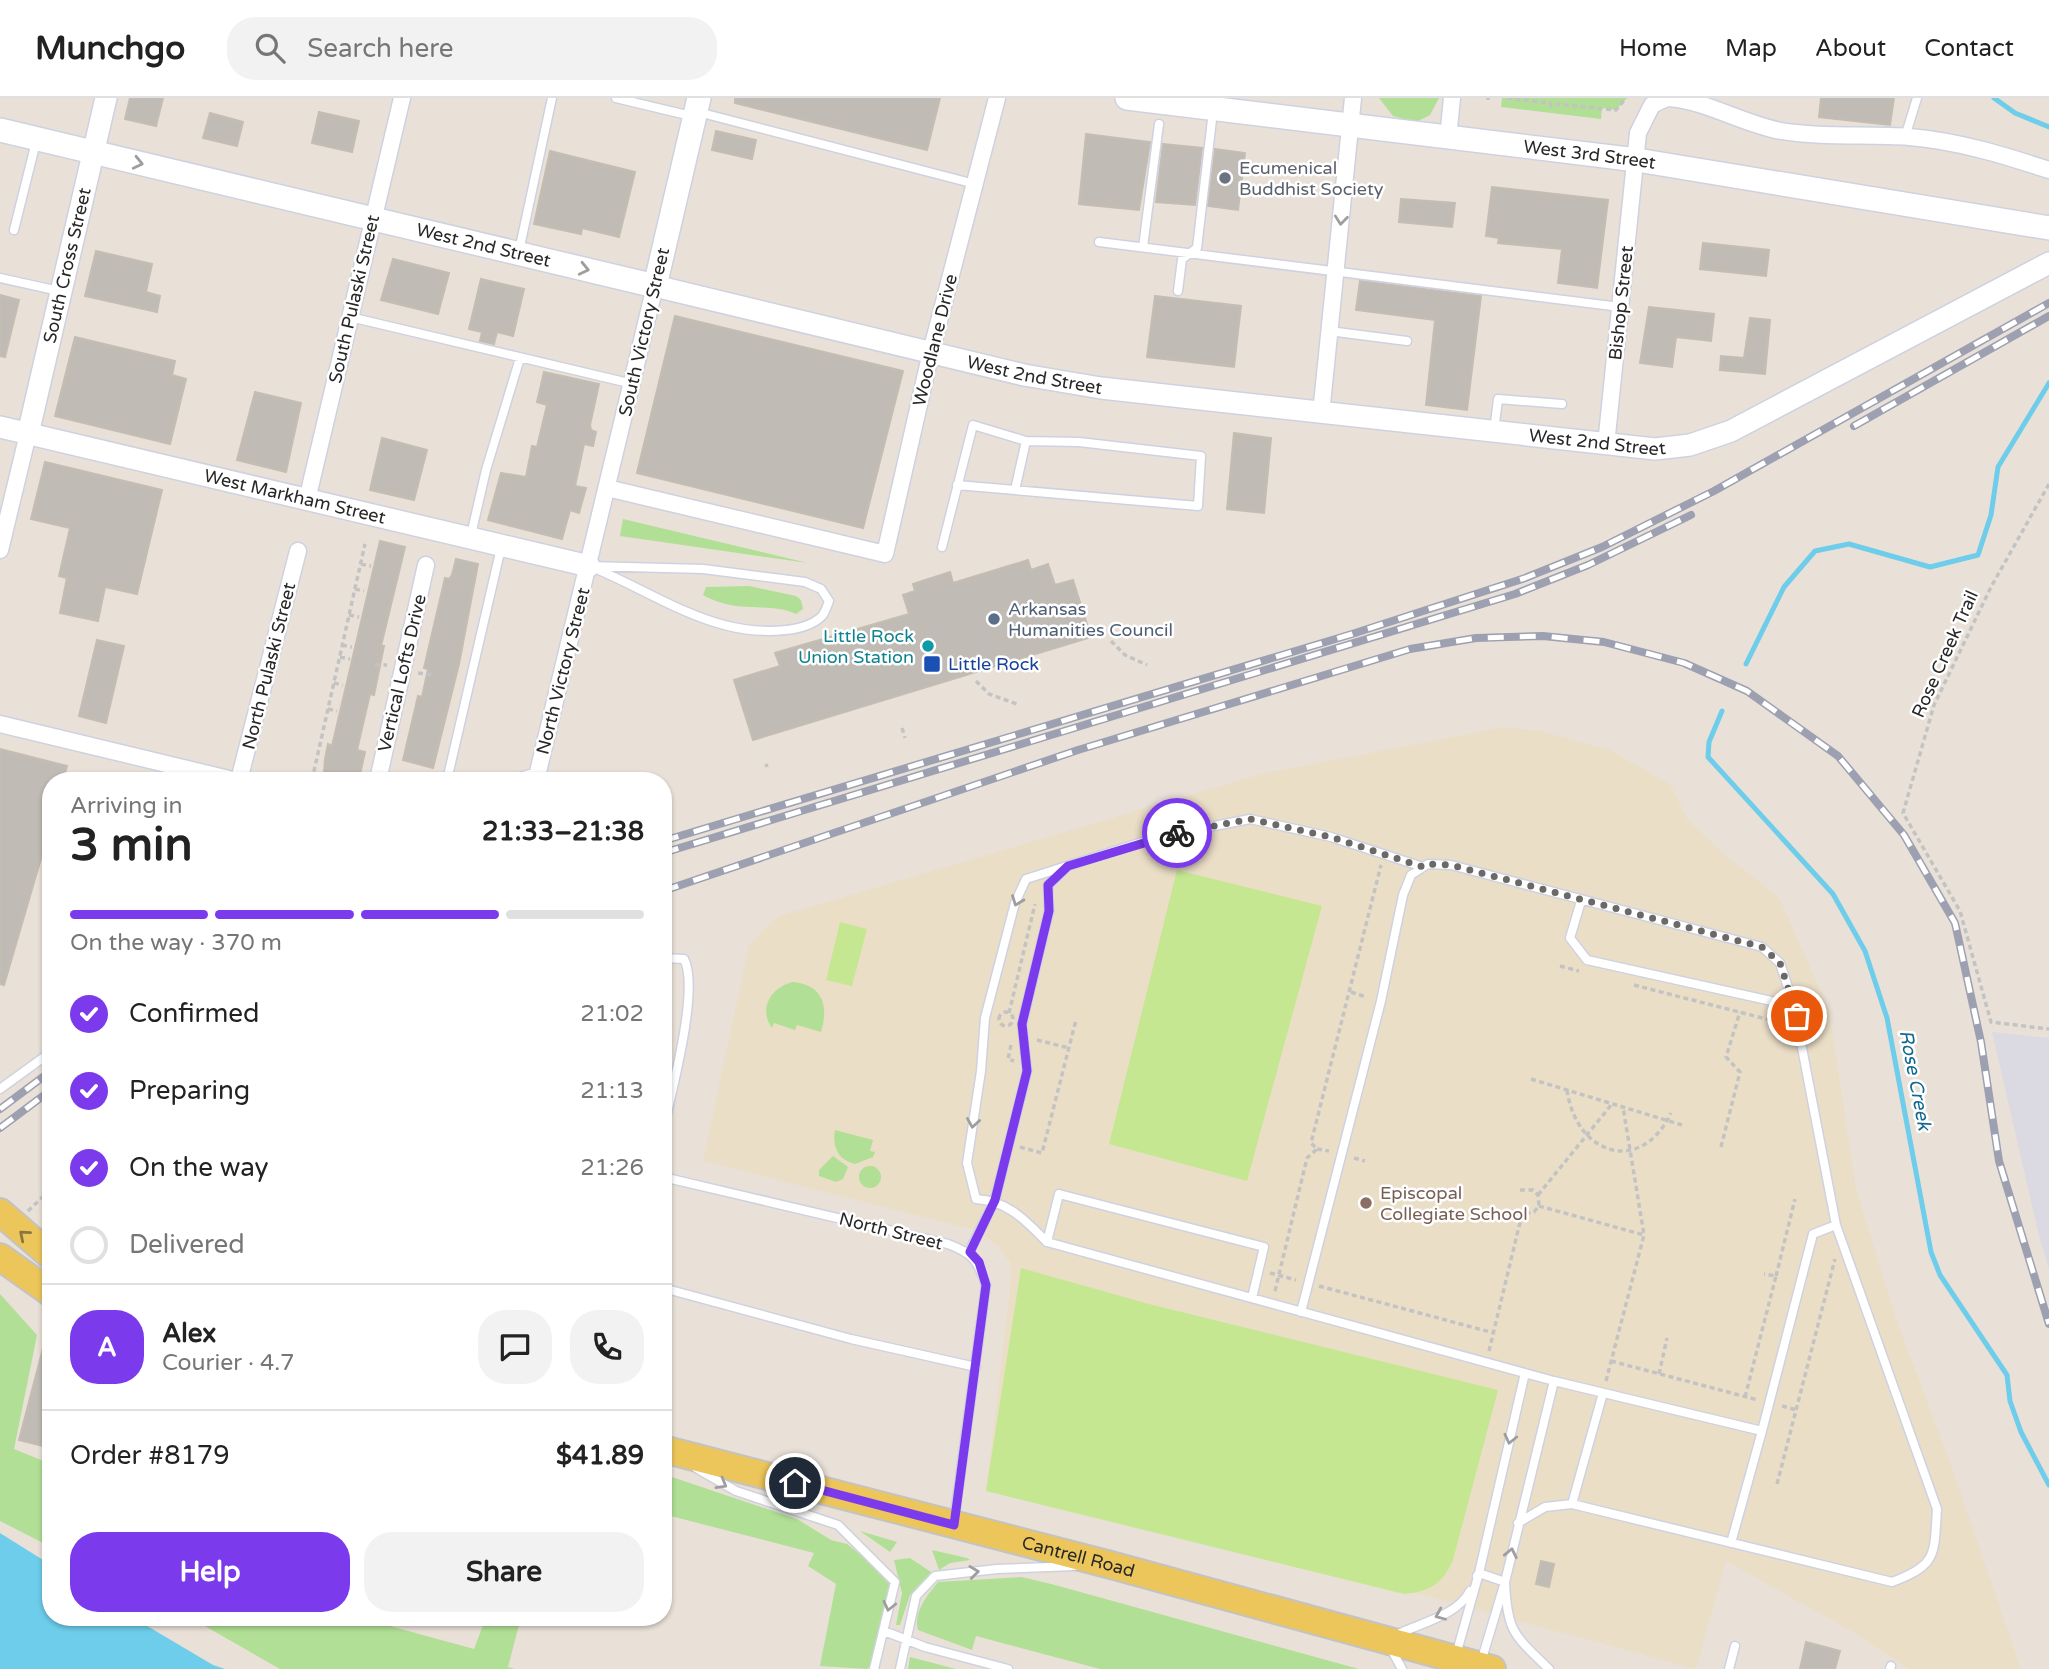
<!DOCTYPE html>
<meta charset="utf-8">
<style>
body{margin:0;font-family:"Varela Round",sans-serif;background:#f2f2f2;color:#222;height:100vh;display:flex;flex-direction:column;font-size:26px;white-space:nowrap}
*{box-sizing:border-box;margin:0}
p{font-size:23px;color:#767676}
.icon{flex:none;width:38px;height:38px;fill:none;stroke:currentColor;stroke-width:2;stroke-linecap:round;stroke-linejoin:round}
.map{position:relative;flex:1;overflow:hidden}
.details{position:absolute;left:42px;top:674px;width:630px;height:854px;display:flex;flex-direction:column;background:#fff;border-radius:28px;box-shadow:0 2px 5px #0004}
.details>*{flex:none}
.pin{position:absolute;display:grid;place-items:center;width:60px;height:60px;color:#fff;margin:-30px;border:4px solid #fff;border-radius:50%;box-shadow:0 2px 7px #0007}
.courier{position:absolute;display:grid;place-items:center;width:70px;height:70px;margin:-35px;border:5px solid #7c3aed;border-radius:50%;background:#fff;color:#222;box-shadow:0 2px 9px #0007}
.headline em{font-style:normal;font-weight:700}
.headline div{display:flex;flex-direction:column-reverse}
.headline{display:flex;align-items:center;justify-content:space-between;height:119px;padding:0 28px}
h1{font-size:46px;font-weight:700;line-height:52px}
.bar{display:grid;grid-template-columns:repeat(4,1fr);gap:10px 7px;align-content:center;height:84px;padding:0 28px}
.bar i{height:9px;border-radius:5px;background:#e0e0e0}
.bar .selected{background:#7c3aed}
.bar p{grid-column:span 4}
.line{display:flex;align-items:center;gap:18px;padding:0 28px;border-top:2px solid #e0e0e0}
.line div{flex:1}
.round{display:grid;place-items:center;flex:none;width:74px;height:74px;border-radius:28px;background:#f2f2f2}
ol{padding:0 28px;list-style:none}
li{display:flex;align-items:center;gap:21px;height:77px}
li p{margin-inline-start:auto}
li .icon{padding:7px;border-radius:50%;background:#7c3aed;color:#fff;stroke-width:4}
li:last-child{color:#767676}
li i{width:38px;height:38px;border:4px solid #e0e0e0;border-radius:50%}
.action{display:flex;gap:14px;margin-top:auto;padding:14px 28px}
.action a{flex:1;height:80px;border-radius:28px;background:#7c3aed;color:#fff;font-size:28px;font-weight:700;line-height:80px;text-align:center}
.action a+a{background:#f2f2f2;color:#222}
header{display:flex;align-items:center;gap:42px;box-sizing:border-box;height:98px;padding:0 35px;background:#fff;border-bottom:2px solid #e0e0e0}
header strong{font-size:33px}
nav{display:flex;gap:38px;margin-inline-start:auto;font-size:24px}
.search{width:490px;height:63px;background:#f2f2f2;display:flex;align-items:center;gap:18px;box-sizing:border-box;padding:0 24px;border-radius:28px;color:#767676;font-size:26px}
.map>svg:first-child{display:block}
.industrial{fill:#dbd9e1}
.education{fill:#ebdec7}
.green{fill:#b1df95}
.pitch{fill:#c5e791}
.water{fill:#6dcdea}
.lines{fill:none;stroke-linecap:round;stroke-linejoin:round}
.stream{stroke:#6dcdea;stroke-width:5}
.building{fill:#c1bbb5;stroke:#c4bdb2;stroke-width:2}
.service-casing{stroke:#ced2e0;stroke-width:11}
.minor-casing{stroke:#ced2e0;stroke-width:19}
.tertiary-casing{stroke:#ced2e0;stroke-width:24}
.secondary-casing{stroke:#ced2e0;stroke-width:26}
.primary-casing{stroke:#c3c3c3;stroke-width:30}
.path{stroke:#c3c3c3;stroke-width:3.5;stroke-dasharray:5 3.5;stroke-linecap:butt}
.service{stroke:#fff;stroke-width:8}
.minor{stroke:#fff;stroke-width:16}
.tertiary{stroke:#fff;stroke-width:21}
.secondary{stroke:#fff;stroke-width:23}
.primary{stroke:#ecc55b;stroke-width:26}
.rail-casing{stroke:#9ca0b1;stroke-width:8}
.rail{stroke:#fff;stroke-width:5;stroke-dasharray:16;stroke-linecap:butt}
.oneway{stroke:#9e9e9e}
.oneway2{stroke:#8a7641}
.done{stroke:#6b6865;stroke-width:7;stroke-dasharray:0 12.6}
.route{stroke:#7c3aed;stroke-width:9}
.worship-dot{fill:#6b7280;stroke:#fff;stroke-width:2.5}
.service-dot{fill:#5c6f8a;stroke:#fff;stroke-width:2.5}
.culture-dot{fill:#0f9aa8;stroke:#fff;stroke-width:2.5}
.transit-dot{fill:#1a4fb4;stroke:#fff;stroke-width:2.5}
.education-dot{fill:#8d6e63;stroke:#fff;stroke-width:2.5}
.labels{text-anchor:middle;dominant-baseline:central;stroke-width:5;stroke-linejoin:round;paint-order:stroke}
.street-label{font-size:18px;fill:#272727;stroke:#fff}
.worship-label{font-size:18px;fill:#5b616d;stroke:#fff;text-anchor:start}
.service-label{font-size:18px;fill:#4e5e75;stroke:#fff;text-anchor:start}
.culture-label{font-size:18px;fill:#0d838f;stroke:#fff;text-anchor:end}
.transit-label{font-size:18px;fill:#164399;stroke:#fff;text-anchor:start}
.education-label{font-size:18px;fill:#785e54;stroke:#fff;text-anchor:start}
.water-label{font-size:19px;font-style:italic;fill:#116991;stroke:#fff}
</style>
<header>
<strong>Munchgo</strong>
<div class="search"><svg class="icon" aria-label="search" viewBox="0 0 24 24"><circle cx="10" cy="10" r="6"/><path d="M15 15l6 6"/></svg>Search here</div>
<nav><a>Home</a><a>Map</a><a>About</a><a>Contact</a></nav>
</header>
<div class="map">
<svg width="2049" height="1571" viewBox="0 0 2049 1571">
<rect width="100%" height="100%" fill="#e9e1d8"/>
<!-- industrial -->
<path class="industrial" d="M1992,934L2049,940V1171L2039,1138Z"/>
<!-- education -->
<path class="education" d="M1504,629L1541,633L1610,652L1670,686L1688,722L1731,762L1779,799L1829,912L1856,1091L1898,1226L1954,1375L2021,1571H1909L1853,1534L1726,1463L1696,1571L1382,1486L986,1393L1010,1191L1011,1166L999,1149L979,1133L703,1063L749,847L776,819L1261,676Z"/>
<!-- green -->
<path class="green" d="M1379,0H1439L1430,17L1416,24L1393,18Z
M1502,0H1627L1616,12L1602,10L1601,21L1501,9Z
M623,421L808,465L620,438Z
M749,488L796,498L801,502L803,511L796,516C769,503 738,517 703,497L706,489Z
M793,884C823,887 829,908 821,934L797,927L795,932L774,925L772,930C758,911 771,889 793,884Z
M835,1032L873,1042L870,1053L875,1054L873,1059L855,1066C838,1062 832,1049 835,1032Z
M833,1058L848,1069L843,1081L836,1084L819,1078V1072Z
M859 1079a11 11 0 1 1 22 0a11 11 0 1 1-22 0Z
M0,1196L37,1237L14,1351L51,1366V1449L0,1423Z
M663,1376L797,1421L831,1442L847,1446L895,1484L876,1563L867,1571L820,1568L836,1486L808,1468L814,1455L663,1416Z
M860,1433L897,1444L890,1454Z
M932,1452L967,1460L970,1462L950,1465L939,1472Z
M910,1460L931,1474L910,1497L900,1527H896L902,1495L894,1462Z
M1022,1479L1055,1487L1359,1571H1100L976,1538L972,1552L918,1532C913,1514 927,1498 938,1484Z
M189,1519H357L474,1551L486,1519H521L508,1569L515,1571H280Z
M910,1559L956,1571H908Z"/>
<!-- pitch -->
<path class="pitch" d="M1177,772L1322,808L1247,1083L1109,1046Z
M840,824L867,831L852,888L826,882Z
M1021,1170L1149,1206L1498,1292L1453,1462C1442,1487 1430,1493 1404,1496L986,1393Z"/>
<!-- water -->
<path class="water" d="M0,1435L51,1467V1519H132L213,1567L225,1571H0Z"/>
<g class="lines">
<!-- stream -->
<path class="stream" d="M1994,0L2015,15L2049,29
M1746,566L1784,489L1815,453L1849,446L1930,469L1978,457L1991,417L1998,369L2049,285
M1722,613L1709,644L1708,659L1833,796L1865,853L1887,920L1931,1154L1940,1177L2007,1277L2010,1303L2021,1334L2049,1387"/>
</g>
<!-- building -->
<path class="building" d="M130,0H163L156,28L125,21Z
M735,0H940L927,52L735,5Z
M1821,0H1894L1890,27L1819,19Z
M319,14L359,23L352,54L312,45Z
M210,15L243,24L237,48L203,40Z
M716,33L756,42L752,61L712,52Z
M1086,36L1150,44L1139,112L1079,106Z
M1163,46L1202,50L1195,107L1156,104Z
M1215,51L1245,55L1238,112L1208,108Z
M550,53L635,74L619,139L582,130L581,136L534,126Z
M1492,89L1608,102L1597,190L1558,185L1562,151L1498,145L1499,140L1486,138Z
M1401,101L1455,105L1452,129L1399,124Z
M1703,145L1769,152L1766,178L1700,171Z
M96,153L152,166L146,194L160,198L157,214L85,198Z
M393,161L449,175L438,216L381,202Z
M481,181L524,191L513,238L497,234L494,246L480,243L482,234L469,231Z
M1360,183L1481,198L1467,312L1426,307L1435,222L1356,212Z
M0,197L19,202L5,259L0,258Z
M1155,198L1241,208L1234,269L1147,259Z
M1649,209L1714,216L1711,243L1676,239L1672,269L1640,265Z
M675,218L903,273L863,430L637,375Z
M1750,220L1770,222L1765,276L1720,272L1721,258L1744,260Z
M75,239L175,263L172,277L186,281L170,346L55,318Z
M544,274L599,286L590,327L591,332L596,334L593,348L584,346L575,388L586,390L579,415L570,412L562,441L488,422L501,375L526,379L532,348L537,349L547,307L537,304Z
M255,294L301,305L286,374L237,362Z
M1234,335L1271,340L1264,415L1227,411Z
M382,340L427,352L414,402L370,392Z
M45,364L162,392L137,496L105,489L98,523L60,515L67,480L59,478L70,430L31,421Z
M380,443L405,449L381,548H384L374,597L370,596L357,652L365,654L359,681L324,674L325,661L328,646L332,648Z
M456,461L478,466L459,566L433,670L403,662L418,598L422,599L428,571L424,570L445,480L449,481L452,477Z
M1028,462L1031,472L1048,466L1055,487L1073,482L1091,539L753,642L734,582L780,568L775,555L909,516L903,497L915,493L913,486L950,474L953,485Z
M97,542L124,548L106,625L79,618Z
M0,651L67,668L63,682H51V726L4,887L0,886Z
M46,1239L51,1240V1350L19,1342Z
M1541,1463L1554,1466L1549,1489L1536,1486Z
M1806,1544L1840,1553L1835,1571H1800Z"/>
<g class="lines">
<defs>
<path id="service" d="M616,0L691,18
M698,14L975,86
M1905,39L1917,0
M14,132L36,44
M1099,144L1620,209
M1143,149L1159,26
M519,153L552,0
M0,180L59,193
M1178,193L1182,161L1197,150L1213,13
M350,219L633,286
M1329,233L1407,243
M1494,333L1498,301L1562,306
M1015,392L1026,343
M471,437L486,372L520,260
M942,449L973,327L1026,343L1079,344L1201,358L1198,408L957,387
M589,468L703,471L805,484L821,491L829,503C827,508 825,515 822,518C802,538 753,534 728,528C679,516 635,486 589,468Z
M447,682L501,450
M1423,769L1331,739L1250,721L1158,739L1026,781L1015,805L985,920L981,973L967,1065L976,1101C1008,1103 1025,1122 1047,1144L1554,1283L1762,1333L1813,1136L1836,1127L1937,1411C1934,1456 1938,1467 1892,1484L1572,1406L1545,1409L1518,1425
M1581,803L1570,840L1587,862L1794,908
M663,860L684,861C700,890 671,996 663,1032
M0,991L51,954
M663,1079L948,1146C972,1155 978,1162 986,1187L954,1424
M1047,1144L1059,1096L1264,1149L1252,1200
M969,1154L995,1102L1027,973L1022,926L1049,813L1048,787L1067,769
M663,1190L851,1241L976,1269
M1301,1214L1381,903L1403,797L1411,777L1428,766L1451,767L1762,849L1780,865L1794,908L1836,1127
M696,1370L736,1393L838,1427L895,1484L874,1571
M1572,1406L1603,1295
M1731,1445L1762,1333
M1477,1478L1479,1475L1505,1484C1507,1534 1514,1537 1549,1571
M884,1533L925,1549L1008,1571
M1396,1537C1420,1525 1457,1518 1470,1493
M1390,1549L1402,1571
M1456,1557L1479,1475L1525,1275
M1481,1564L1505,1484L1554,1283
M900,1571L916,1498L935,1478L997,1471L1074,1468
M1729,1571L1735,1548
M1890,1571L1891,1568"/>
<path id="minor" d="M1669,0C1707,3 1743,26 1781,33C1823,40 1867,36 1909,39C1958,43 2003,57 2049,72
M1448,40L1452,0
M1321,316L1353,0
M1606,347L1638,35L1652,7L1667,0
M607,390L885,456L931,254L997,0
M307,402L402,0
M0,452L28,336
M0,626L233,682
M239,682L298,453
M378,682L426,467
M524,682L537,678L655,188"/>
<g id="tertiary">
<path id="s1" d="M655,188L1024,277L1101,290L1655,351L1690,347L1731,333L2049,165"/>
<path id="s2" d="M0,329L589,468"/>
<path id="s3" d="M28,336L106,0"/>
</g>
<g id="secondary">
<path id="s4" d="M1127,0L1637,62L2049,130"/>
<path id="s5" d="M0,32L655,188L699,0"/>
</g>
<g id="primary">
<path d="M0,1114L51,1158"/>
<path d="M0,1159L51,1195"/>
<path id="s6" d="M663,1351L1111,1467L1492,1571"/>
</g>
</defs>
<!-- service casing -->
<use href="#service" class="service-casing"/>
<!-- minor casing -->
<use href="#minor" class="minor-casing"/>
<!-- tertiary casing -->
<use href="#tertiary" class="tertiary-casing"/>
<!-- secondary casing -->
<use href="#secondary" class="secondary-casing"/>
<!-- primary casing -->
<use href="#primary" class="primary-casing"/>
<!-- path -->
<path class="path" d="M1486,0H1490
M1507,0L1550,5L1551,8L1557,6L1616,12L1626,0
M2049,386L1991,489L1934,607L1903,715L1960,813L1991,924L2049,931
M361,466L371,468
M355,491L364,493
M349,517L359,519
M1111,543L1125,557L1147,567
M342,547L352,549
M340,559L350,561
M375,567H387
M418,575L433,577
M976,583L989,596L1017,606
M334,585L343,587
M328,611L337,613
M902,630L905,640
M766,666L767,669
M312,682L365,446
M1560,868L1579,873
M1634,887L1774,923
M1351,894L1366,899
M999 921a7 7 0 1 1 14 0a7 7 0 1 1-14 0Z
M1009,915L1035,806
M1037,942L1069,950
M1011,947L1008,961L1014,963
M1531,981L1682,1027
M1567,992C1576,1057 1641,1078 1671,1015
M1020,1049L1042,1055L1076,922
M1721,1049L1740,974L1726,959L1740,914
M1317,1051L1329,1053
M1354,1060L1365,1063
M1538,1097L1612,1006
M1539,1108L1644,1137
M28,1113L51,1091
M1270,1175L1296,1182
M1776,1178L1795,1101
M1319,1188L1494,1235
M1275,1193L1307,1060L1317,1051L1311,1045L1381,767
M1489,1253L1522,1116L1534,1114L1539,1108L1538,1097L1533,1092H1518
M1611,1263L1758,1302
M1659,1276L1667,1240
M1606,1283L1644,1137L1623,1009
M1745,1299L1776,1178L1764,1176
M1782,1308L1797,1312
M1777,1386L1835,1161"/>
<!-- service -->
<use href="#service" class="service"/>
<!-- minor -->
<use href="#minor" class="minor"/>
<!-- tertiary -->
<use href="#tertiary" class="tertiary"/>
<!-- secondary -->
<use href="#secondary" class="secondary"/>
<!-- primary -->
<use href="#primary" class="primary"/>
<defs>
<path id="rail" d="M1854,328L2049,218
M663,743L1352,536L1525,480L1602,449L1714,393L2049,205
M663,755L1515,496L1588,467L1691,417
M663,793L1078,652L1410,551L1476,540L1543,538L1604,544L1684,565L1747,593L1838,658L1904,737L1955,825L1981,944L1999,1063L2049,1226
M0,1011L51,973
M0,1030L51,992"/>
</defs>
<!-- rail casing -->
<use href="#rail" class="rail-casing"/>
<!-- rail -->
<use href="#rail" class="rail"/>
</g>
<!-- one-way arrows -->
<defs><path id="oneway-chevron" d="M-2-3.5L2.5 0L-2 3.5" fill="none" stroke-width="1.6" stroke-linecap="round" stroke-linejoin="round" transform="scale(1.75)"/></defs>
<g class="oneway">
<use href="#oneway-chevron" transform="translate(138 65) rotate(13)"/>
<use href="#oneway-chevron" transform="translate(1341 122) rotate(96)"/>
<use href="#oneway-chevron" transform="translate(584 171) rotate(13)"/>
<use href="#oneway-chevron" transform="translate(1017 803) rotate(111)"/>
<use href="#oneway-chevron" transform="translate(973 1025) rotate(99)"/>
<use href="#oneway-chevron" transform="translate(1510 1341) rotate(103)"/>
<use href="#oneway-chevron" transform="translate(722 1386) rotate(30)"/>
<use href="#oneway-chevron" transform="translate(1511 1455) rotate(-78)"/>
<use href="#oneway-chevron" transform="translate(974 1474) rotate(-7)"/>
<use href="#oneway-chevron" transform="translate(889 1508) rotate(103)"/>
<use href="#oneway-chevron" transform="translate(1440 1517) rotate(157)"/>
</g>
<use class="oneway2" href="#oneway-chevron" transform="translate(24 1137) rotate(-140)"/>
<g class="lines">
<!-- done -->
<path class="done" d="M1177,735L1250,721L1331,739L1423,769L1428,766L1451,767L1762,849L1780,865L1797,918"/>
<!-- route -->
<path class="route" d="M795,1385L954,1427L986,1187L979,1164L970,1154L995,1102L1027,973L1022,926L1049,813L1048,787L1068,768L1177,735"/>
</g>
<!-- markers -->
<circle class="worship-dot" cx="1225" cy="80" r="7"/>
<circle class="service-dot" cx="994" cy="521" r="7"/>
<circle class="culture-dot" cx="928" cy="548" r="7"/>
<rect class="transit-dot" x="923" y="557" width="18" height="18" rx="3.5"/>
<circle class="education-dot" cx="1366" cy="1105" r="7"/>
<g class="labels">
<!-- street labels -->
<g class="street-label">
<text stroke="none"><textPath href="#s4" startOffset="466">West 3rd Street</textPath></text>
<text stroke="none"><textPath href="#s5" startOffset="497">West 2nd Street</textPath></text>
<text stroke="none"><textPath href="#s3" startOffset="173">South Cross Street</textPath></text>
<text transform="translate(354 201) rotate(-77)">South Pulaski Street</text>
<text transform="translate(1621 205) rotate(-84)">Bishop Street</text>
<text transform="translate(644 234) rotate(-77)">South Victory Street</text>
<text transform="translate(935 242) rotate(-76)">Woodlane Drive</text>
<text stroke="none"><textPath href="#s1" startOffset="390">West 2nd Street</textPath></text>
<text stroke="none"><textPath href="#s1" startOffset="957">West 2nd Street</textPath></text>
<text stroke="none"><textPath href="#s2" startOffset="303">West Markham Street</textPath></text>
<text transform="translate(1945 556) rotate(-66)">Rose Creek Trail</text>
<text transform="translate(269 568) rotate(-76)">North Pulaski Street</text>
<text transform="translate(563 573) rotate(-76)">North Victory Street</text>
<text transform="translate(402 575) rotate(-77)">Vertical Lofts Drive</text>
<text transform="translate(891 1133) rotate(14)">North Street</text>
<text stroke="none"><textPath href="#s6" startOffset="429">Cantrell Road</textPath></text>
</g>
<!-- worship labels -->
<g class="worship-label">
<text x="1239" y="70">Ecumenical<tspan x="1239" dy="21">Buddhist Society</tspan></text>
</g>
<!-- service labels -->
<g class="service-label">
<text x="1008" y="511">Arkansas<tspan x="1008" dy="21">Humanities Council</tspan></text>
</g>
<!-- culture labels -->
<g class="culture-label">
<text x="914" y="538">Little Rock<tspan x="914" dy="21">Union Station</tspan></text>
</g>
<!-- transit labels -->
<g class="transit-label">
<text x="948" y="566">Little Rock</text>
</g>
<!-- education labels -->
<g class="education-label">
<text x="1380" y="1095">Episcopal<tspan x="1380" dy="21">Collegiate School</tspan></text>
</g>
<!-- water labels -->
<g class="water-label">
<text transform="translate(1915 982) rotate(79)">Rose Creek</text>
</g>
</g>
</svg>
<div class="pin" style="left:1797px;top:918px;background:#ea580c"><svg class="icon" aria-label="bag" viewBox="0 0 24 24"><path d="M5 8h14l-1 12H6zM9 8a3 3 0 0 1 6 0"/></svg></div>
<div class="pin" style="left:795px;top:1385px;background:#1f2937"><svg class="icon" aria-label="home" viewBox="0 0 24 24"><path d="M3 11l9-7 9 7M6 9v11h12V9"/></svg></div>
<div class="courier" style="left:1177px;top:735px"><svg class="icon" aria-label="bike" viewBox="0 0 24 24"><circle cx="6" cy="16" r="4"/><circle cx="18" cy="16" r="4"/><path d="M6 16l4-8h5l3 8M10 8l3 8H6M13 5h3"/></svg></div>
<section class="details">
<div class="headline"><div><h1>3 min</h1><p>Arriving in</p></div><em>21:33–21:38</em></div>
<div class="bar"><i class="selected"></i><i class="selected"></i><i class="selected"></i><i></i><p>On the way · 370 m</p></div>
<ol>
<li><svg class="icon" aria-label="check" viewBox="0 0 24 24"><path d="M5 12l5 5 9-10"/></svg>Confirmed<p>21:02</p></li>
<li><svg class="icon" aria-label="check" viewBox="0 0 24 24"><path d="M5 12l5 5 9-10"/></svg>Preparing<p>21:13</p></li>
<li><svg class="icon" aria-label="check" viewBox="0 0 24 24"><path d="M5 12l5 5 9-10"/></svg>On the way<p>21:26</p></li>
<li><i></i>Delivered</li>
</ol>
<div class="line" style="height:126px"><b class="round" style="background:#7c3aed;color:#fff">A</b><div><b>Alex</b><p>Courier · 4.7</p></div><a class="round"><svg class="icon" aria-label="chat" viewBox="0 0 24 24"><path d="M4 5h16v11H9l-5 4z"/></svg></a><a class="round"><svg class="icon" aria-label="phone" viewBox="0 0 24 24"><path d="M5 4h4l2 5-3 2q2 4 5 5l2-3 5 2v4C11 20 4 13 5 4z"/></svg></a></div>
<div class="line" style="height:91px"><div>Order #8179</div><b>$41.89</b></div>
<div class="action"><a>Help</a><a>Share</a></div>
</section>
</div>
